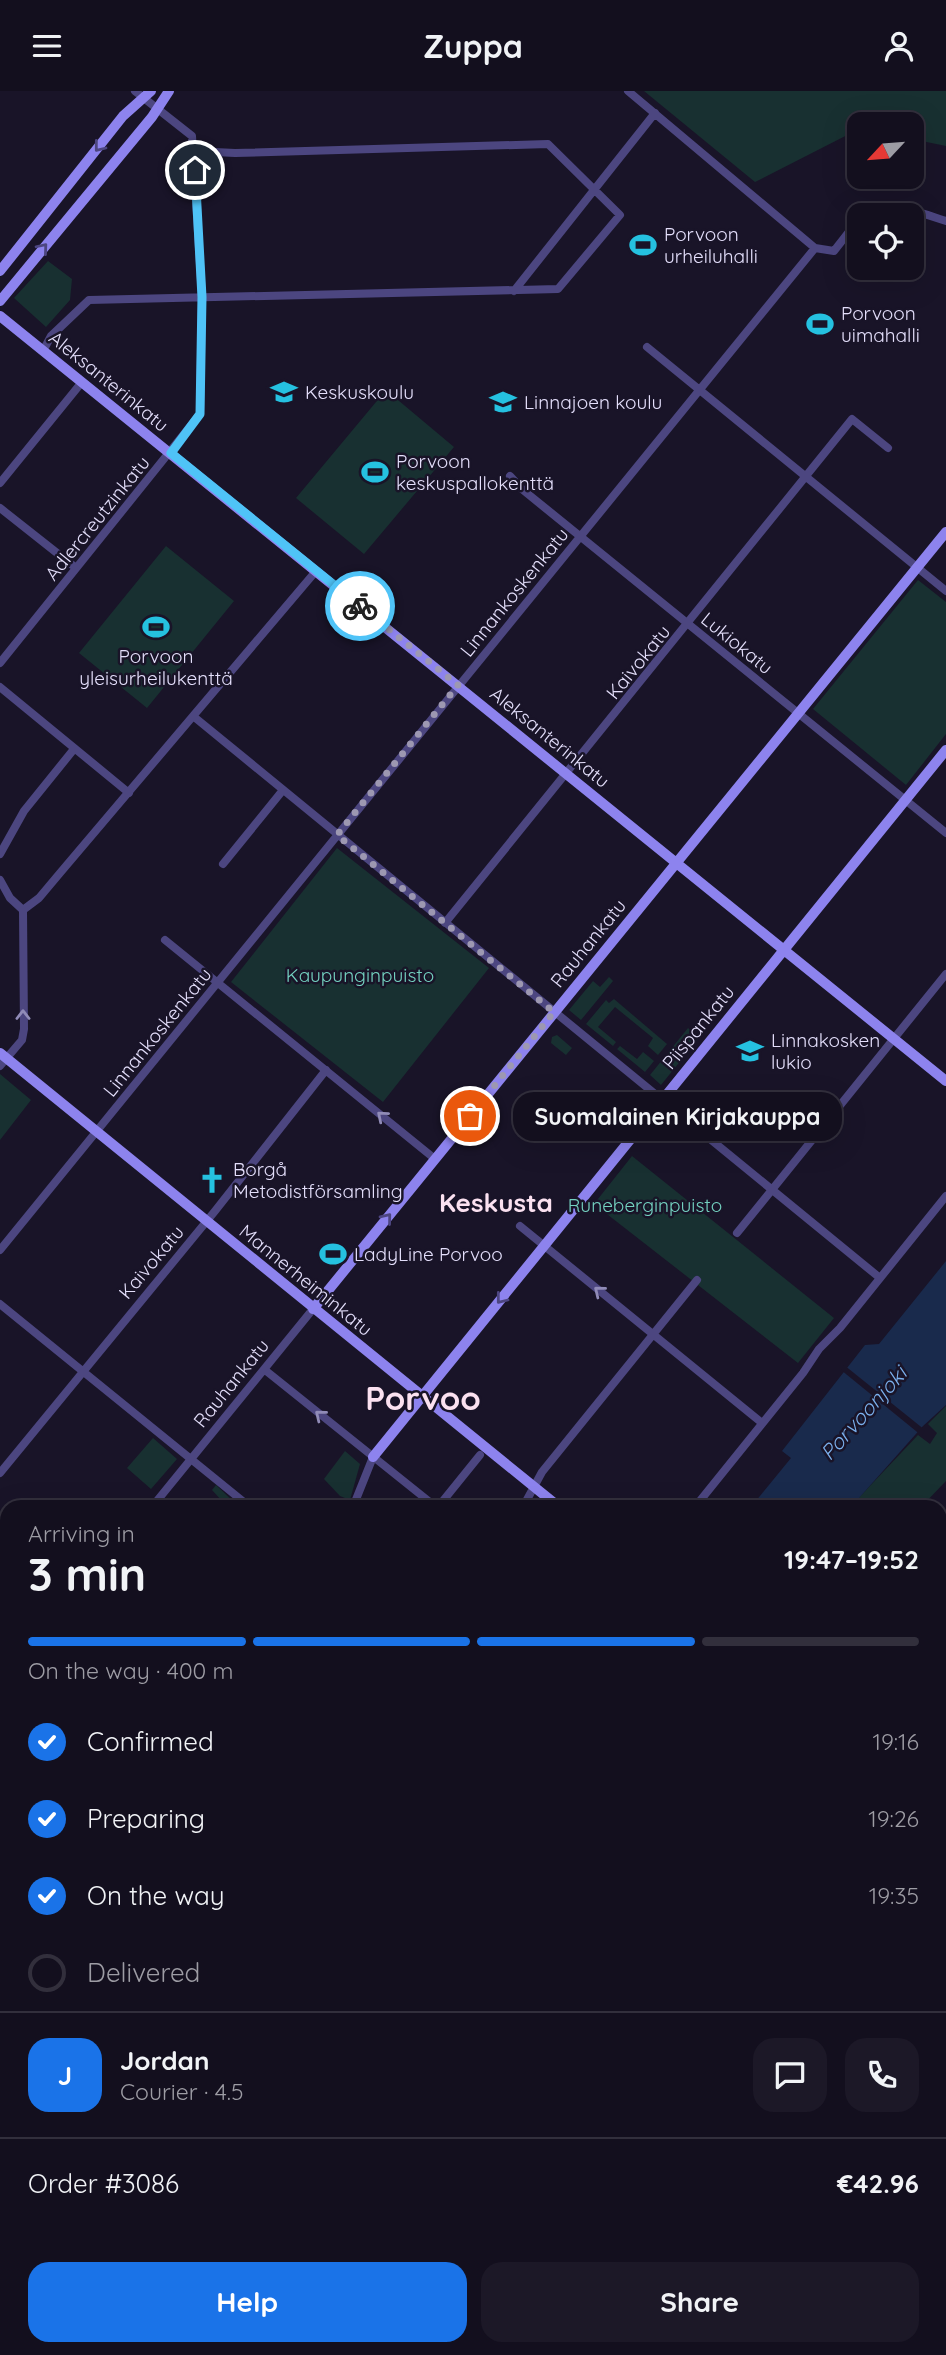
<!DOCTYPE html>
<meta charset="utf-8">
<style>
body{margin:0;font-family:Quicksand,sans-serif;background:#1c1827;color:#f1f3f6;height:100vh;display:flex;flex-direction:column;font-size:26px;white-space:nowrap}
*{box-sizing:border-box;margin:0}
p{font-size:23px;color:#9d9ca4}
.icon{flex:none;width:38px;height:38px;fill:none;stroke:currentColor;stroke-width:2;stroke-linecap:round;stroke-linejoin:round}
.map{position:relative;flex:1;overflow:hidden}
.drawer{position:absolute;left:0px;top:1409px;width:947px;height:856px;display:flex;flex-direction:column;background:#130f1e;border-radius:21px 21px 0 0;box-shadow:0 7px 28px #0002,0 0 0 2px #322f3c}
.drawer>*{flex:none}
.needle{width:46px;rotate:244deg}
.controls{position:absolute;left:847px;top:21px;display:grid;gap:14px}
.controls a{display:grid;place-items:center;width:77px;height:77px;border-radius:14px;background:#130f1e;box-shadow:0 7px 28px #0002,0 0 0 2px #322f3c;font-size:35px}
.pin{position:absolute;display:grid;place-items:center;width:60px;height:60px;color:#fff;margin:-30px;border:4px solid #fff;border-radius:50%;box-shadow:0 2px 7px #0007}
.courier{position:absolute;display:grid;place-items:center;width:70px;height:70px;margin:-35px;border:5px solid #4fc3f7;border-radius:50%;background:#fff;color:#222;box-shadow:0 2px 9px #0007}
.bubble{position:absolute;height:49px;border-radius:21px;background:#130f1e;box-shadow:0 7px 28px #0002,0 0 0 2px #322f3c;font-size:23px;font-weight:700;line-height:49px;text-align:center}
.head em{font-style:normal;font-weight:700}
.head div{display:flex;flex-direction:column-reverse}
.head{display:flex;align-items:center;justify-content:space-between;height:119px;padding:0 28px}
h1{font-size:46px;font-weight:700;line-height:52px}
.bar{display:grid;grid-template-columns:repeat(4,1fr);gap:10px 7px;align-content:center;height:84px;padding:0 28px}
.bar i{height:9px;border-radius:5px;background:#322f3c}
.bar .active{background:#1a73e8}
.bar p{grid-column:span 4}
.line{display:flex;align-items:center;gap:18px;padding:0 28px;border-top:2px solid #322f3c}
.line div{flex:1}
.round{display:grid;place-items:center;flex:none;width:74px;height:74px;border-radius:21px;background:#1c1827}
ol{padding:0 28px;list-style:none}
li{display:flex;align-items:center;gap:21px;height:77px}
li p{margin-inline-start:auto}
li .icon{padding:7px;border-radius:50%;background:#1a73e8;color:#fff;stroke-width:4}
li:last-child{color:#9d9ca4}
li i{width:38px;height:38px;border:4px solid #322f3c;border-radius:50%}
.cta{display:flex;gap:14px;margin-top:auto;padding:14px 28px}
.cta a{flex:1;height:80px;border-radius:21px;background:#1a73e8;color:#fff;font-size:28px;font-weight:700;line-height:80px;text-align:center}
.cta a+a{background:#1c1827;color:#f1f3f6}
header{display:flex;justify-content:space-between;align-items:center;height:91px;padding:0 28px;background:#130f1e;font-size:32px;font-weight:700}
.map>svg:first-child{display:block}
.green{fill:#183031}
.water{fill:#192a4c}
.pier{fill:#191428}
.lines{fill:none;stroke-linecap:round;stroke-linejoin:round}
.street{stroke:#4c4680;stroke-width:8}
.secondary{stroke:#8d83ee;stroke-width:10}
.rail-casing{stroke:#25c1e0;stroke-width:5}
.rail{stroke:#191428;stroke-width:2.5;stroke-dasharray:8;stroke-linecap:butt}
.oneway{stroke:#4d4681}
.oneway2{stroke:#908bb7}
.done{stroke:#9d98b1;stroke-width:7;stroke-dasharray:0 12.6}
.route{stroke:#4fc3f7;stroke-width:9}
.labels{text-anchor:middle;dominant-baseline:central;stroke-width:5;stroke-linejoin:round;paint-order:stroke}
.poi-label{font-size:19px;fill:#e4dffb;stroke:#191428;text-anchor:start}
.street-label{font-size:19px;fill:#e4dffb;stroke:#191428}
.park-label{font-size:19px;fill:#74d2c1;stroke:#191428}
.water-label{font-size:21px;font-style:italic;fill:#7bb0ed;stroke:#191428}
.district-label{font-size:26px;font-weight:bold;fill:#fbe1f0;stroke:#191428}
.town-label{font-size:33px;font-weight:bold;fill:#fbe1f0;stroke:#191428}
</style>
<header><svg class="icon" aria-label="menu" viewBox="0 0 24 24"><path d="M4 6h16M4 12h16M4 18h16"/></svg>Zuppa<svg class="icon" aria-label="person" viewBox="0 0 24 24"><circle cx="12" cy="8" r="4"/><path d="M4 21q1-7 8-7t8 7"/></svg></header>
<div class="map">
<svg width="946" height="2264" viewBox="0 0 946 2264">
<rect width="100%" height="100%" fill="#191428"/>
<!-- green -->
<path class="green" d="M644,0H946V55L912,48V33H859V38L755,91Z
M48,170L72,188L70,209L46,236L14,207Z
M386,299L454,356L364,463L296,407Z
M166,455L234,510L147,617L79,562Z
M918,489L946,511V643L906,694L813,618Z
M337,757L489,877L383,1011L231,891Z
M609,886L613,890L581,929L569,919L593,890L600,896Z
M614,908L667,953L658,964L648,955L653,947L615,916L598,936L616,951L613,955L586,933L606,909L609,912Z
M688,937L699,947L661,994L650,984Z
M557,944L572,957L566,964L551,952L552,946Z
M620,955L637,968L643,961L654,970L645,981L617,958Z
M0,983L31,1009L0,1049Z
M623,999L638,1011V1017L632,1019L617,1006Z
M632,1065L834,1227L798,1272L594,1113Z
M946,1315V1390L921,1416H850L918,1344L930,1353L937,1342L928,1333Z
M153,1347L177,1368L151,1398L127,1377Z
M345,1360L360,1373L350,1409L340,1405L324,1388Z
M216,1394L239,1416H216L222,1410L212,1399Z
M940,1658H946V1710L940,1706Z
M940,1744L946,1749V2264H758L740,2258H940Z
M7,2196V2258H225L226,2264H0V2198Z
M293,2258H384L385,2264H295Z"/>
<!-- water -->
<path class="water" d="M946,1170V1314L923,1335L851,1416H751L791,1367L782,1360L865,1254L879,1253Z
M225,2258H293L295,2264H226Z
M384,2258H502V2264H385Z"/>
<!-- pier -->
<path class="pier" d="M844,1274L925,1339L922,1345L841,1279Z"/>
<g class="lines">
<!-- street -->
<path class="street" d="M628,0L815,157L834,160L859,128
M863,124C882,106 924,123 946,130
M514,200L655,22
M647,256L946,500
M43,260L51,245L89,209L558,198L620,124L548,53L235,62L194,60
M510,385L523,399L946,742
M0,392L82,291
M0,417L76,477
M0,572L200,323L202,206L192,45L135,0
M0,596L129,702
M193,625L880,1187
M0,763L24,720L74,658
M223,773L283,699
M0,789L10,807L23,819L24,938L22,949L0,975
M23,819L39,807L60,782L316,480
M445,832L852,328L888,357
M165,849L435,1068
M520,1135L762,1332
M737,1142L946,883
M0,1159L815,157
M0,1213L250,1416
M265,1279L436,1416
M0,1382L215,1120L326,979
M152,1416L313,1218
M353,1416L373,1366
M438,1416L480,1364
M523,1416L542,1381L697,1189
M695,1416L803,1282L819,1258L840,1237L946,1105
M940,1471L946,1476
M0,1831L7,1834
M0,1949L7,1943
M0,2056H7"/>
<!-- secondary -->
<path class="secondary" d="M0,180L123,25L151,0
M0,210L152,26L169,0
M0,225L946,990
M0,962L559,1416
M313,1218L946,441
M373,1366L946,659
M940,1720L946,1724
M940,1731L946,1736
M0,2009L7,1999
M603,2258V2264
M685,2258L698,2264"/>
<defs>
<path id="rail" d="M555,2258L557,2264"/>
</defs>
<!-- rail casing -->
<use href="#rail" class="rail-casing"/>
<!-- rail -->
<use href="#rail" class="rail"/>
</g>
<!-- one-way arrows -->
<defs><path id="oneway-chevron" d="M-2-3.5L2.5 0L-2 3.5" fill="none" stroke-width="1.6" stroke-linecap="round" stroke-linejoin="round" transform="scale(1.75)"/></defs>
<g class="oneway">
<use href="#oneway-chevron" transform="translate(99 56) rotate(128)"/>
<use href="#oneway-chevron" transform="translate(43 157) rotate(-50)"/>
<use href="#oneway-chevron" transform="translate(387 1127) rotate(-51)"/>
<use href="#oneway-chevron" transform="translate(501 1208) rotate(128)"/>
</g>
<g class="oneway2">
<use href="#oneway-chevron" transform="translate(23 924) rotate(-90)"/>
<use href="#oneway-chevron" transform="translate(382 1025) rotate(-140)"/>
<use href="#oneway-chevron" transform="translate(599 1200) rotate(-141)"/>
<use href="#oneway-chevron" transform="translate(320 1324) rotate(-141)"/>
</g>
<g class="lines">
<!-- done -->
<path class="done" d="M360,515L458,594L337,744L554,921L470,1025"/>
<!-- route -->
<path class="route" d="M195,79L202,206L200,323L171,362L360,515"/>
</g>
<!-- icons -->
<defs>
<symbol id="stadium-bare" viewBox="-9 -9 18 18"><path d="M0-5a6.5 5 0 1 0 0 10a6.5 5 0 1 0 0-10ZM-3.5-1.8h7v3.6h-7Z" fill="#25c1e0" stroke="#191428" stroke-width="2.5" paint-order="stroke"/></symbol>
<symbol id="school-bare" viewBox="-9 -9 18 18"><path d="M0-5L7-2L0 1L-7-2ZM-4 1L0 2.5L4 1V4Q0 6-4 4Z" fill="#25c1e0" stroke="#191428" stroke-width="2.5" paint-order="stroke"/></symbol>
<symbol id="church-bare" viewBox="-9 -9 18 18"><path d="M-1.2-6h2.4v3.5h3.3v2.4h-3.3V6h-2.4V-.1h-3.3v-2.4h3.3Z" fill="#25c1e0" stroke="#191428" stroke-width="2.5" paint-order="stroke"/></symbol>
</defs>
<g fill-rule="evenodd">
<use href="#stadium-bare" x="624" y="135" width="38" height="38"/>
<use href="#stadium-bare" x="801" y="214" width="38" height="38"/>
<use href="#school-bare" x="265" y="282" width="38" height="38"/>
<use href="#school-bare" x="484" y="292" width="38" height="38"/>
<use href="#stadium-bare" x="356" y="362" width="38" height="38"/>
<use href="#stadium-bare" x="137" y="517" width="38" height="38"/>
<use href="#school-bare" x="731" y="941" width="38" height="38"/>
<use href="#church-bare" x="193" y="1070" width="38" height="38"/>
<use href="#stadium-bare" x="314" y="1144" width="38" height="38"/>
</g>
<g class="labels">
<!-- poi labels -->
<g class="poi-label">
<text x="664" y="143">Porvoon<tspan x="664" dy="22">urheiluhalli</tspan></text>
<text x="841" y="222">Porvoon<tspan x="841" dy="22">uimahalli</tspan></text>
<text x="305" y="301">Keskuskoulu</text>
<text x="524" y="311">Linnajoen koulu</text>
<text x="396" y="370">Porvoon<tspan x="396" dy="22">keskuspallokenttä</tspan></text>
<text x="156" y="565" text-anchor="middle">Porvoon<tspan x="156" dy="22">yleisurheilukenttä</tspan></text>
<text x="771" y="949">Linnakosken<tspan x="771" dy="22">lukio</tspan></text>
<text x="233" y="1078">Borgå<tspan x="233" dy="22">Metodistförsamling</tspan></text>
<text x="354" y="1163">LadyLine Porvoo</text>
</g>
<!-- street labels -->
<g class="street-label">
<text transform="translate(109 290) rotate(39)">Aleksanterinkatu</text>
<text transform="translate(97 427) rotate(-51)">Adlercreutzinkatu</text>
<text transform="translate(514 501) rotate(-51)">Linnankoskenkatu</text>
<text transform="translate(737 552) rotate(39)">Lukiokatu</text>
<text transform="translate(638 571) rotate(-51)">Kaivokatu</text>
<text transform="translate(550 646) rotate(39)">Aleksanterinkatu</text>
<text transform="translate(588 852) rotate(-51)">Rauhankatu</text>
<text transform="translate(698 936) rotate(-51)">Piispankatu</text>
<text transform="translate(157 941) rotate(-51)">Linnankoskenkatu</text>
<text transform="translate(151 1171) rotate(-50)">Kaivokatu</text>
<text transform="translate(306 1189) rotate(39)">Mannerheiminkatu</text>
<text transform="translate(231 1292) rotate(-51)">Rauhankatu</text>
</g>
<!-- park labels -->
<g class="park-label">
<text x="360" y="884">Kaupunginpuisto</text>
<text x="645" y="1114">Runeberginpuisto</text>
</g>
<!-- water labels -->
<g class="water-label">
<text transform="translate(863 1322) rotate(-48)">Porvoonjoki</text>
</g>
<!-- district labels -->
<g class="district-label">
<text x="496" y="1111">Keskusta</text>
</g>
<!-- town labels -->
<g class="town-label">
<text x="423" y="1306">Porvoo</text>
</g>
</g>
</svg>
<div class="controls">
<a><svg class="needle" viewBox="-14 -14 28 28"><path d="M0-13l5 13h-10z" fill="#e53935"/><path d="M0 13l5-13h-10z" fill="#9d9ca4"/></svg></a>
<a><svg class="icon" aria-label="locate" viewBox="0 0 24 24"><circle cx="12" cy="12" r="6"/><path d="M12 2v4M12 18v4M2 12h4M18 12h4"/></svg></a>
</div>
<div class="pin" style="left:470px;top:1025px;background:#ea580c"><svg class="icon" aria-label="bag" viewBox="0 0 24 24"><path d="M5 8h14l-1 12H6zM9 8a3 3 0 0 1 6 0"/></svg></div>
<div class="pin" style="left:195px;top:79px;background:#1f2937"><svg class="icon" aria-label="home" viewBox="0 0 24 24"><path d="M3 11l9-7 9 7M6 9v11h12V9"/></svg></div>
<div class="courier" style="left:360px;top:515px"><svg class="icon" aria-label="bike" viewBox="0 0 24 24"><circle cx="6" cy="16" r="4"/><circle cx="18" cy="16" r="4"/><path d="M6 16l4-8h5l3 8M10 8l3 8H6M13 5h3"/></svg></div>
<div class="bubble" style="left:513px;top:1001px;width:329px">Suomalainen Kirjakauppa</div>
<section class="drawer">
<div class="head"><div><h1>3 min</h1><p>Arriving in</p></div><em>19:47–19:52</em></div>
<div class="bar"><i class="active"></i><i class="active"></i><i class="active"></i><i></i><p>On the way · 400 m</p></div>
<ol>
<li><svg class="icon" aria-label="check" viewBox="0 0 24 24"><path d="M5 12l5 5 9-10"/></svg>Confirmed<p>19:16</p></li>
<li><svg class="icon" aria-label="check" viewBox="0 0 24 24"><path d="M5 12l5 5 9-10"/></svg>Preparing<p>19:26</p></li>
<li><svg class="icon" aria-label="check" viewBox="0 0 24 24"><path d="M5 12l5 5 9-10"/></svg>On the way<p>19:35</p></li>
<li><i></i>Delivered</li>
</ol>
<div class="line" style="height:126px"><b class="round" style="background:#1a73e8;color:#fff">J</b><div><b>Jordan</b><p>Courier · 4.5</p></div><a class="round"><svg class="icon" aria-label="chat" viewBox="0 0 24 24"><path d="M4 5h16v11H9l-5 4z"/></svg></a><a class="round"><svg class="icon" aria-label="phone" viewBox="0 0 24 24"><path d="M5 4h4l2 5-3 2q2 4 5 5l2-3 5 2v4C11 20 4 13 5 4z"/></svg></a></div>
<div class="line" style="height:91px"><div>Order #3086</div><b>€42.96</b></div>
<div class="cta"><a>Help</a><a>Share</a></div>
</section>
</div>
